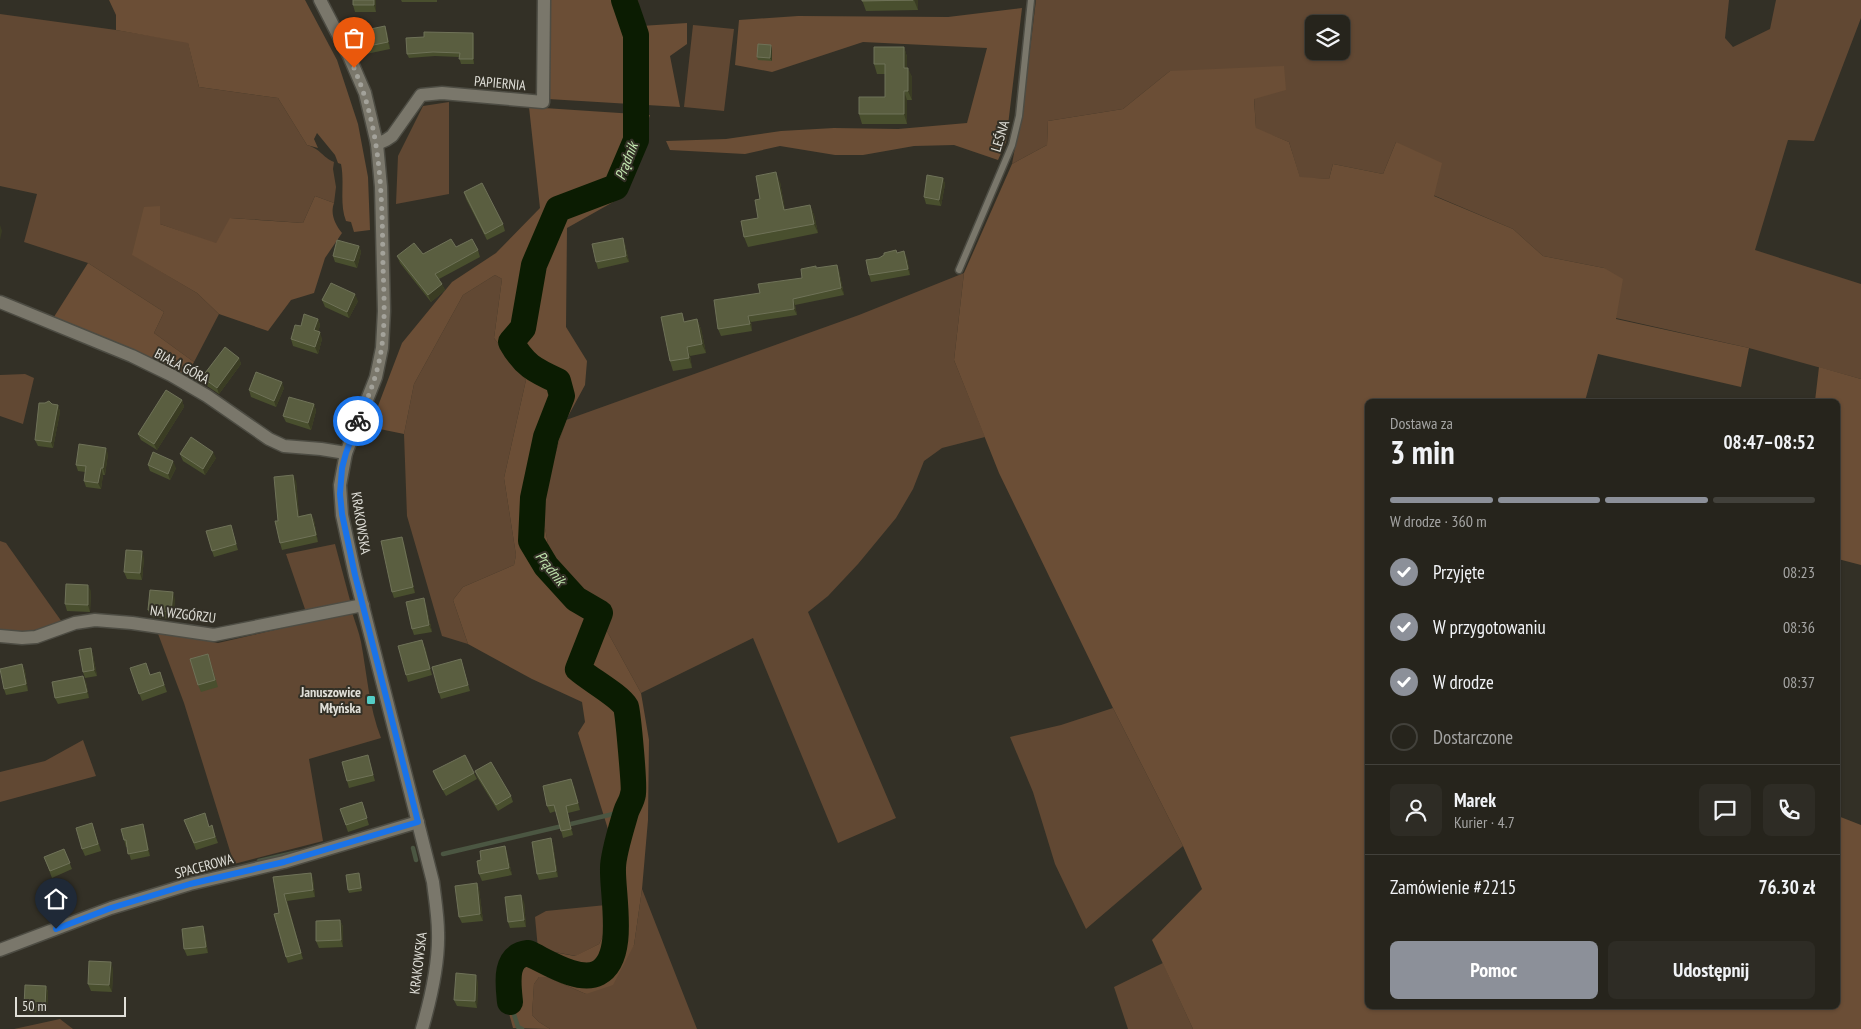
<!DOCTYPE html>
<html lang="pl">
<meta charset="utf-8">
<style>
body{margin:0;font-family:"PT Sans Narrow",sans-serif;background:#2e2c25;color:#f1f3f6;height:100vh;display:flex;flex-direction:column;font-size:19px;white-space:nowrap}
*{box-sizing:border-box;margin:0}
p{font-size:16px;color:#a4a4a3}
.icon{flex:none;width:28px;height:28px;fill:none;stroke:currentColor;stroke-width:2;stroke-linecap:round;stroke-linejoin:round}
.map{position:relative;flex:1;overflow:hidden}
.panel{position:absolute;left:1365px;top:399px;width:475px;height:610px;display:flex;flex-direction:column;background:#26241c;border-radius:8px;box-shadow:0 1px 4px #0004,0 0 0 1px #42413b}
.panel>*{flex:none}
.fabs{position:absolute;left:1305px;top:15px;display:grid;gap:10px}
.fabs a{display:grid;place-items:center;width:45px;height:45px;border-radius:8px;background:#26241c;box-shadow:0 1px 4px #0004,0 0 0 1px #42413b;font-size:25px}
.scale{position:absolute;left:15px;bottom:12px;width:111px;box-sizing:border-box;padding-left:5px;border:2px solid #e0dfd8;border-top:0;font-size:14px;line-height:18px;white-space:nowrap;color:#e0dfd8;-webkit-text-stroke:4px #333026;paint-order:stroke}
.pin{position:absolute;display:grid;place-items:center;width:42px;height:42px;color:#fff;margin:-51px -21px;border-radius:50% 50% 50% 0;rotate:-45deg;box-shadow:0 0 5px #0007}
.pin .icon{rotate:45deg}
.courier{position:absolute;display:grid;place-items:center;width:50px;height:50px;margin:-25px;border:4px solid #1a73e8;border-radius:50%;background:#fff;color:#222;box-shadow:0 1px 6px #0007}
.overview em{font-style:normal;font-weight:700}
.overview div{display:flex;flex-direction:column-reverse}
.overview{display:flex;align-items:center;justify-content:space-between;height:85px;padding:0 25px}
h1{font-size:32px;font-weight:700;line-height:38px}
.bar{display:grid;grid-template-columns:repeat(4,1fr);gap:8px 5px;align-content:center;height:60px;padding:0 25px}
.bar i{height:6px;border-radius:4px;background:#42413b}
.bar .current{background:#8c9099}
.bar p{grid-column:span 4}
.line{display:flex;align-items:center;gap:12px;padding:0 25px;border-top:1px solid #42413b}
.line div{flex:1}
.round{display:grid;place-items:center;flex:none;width:52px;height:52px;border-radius:8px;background:#2e2c25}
ol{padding:0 25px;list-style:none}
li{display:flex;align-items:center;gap:15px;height:55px}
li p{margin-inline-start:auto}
li .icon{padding:5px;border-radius:50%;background:#8c9099;color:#fff;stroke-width:4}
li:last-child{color:#a4a4a3}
li i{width:28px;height:28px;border:2px solid #42413b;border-radius:50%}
.action{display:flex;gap:10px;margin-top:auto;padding:10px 25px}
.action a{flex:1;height:58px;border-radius:8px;background:#8c9099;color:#fff;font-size:20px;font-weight:700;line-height:58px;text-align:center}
.action a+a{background:#2e2c25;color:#f1f3f6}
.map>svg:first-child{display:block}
.green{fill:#614833;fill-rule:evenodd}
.forest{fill:#6b4e36}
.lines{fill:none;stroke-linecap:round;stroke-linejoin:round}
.stream{stroke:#4b5642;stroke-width:4.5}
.river{stroke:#0b1c02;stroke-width:26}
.lane-casing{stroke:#4d4c43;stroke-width:9}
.street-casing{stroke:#4d4c43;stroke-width:15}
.secondary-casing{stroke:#4d4c43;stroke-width:15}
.lane{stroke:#7a776b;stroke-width:6}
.street{stroke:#7a776b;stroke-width:12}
.secondary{stroke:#7a776b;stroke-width:12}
.wall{fill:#494f2e}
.shaded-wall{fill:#3a3c23}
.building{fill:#5a5e40;stroke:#6f7258}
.done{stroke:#a3a29a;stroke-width:5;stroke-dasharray:0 9}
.route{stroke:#1a73e8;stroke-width:6}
.poi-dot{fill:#54cdc6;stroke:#333026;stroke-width:2}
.labels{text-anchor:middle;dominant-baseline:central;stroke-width:4;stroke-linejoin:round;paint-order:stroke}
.street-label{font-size:14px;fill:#e0dfd8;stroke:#333026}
.poi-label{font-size:14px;font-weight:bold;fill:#e0dfd8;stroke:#333026;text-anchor:end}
.water-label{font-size:15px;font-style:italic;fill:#c2e6af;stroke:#333026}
</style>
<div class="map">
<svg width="1861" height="1029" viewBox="0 0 1861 1029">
<rect width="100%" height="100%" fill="#333026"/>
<!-- green -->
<path class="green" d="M1036,0H1729L1725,38L1733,47L1770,29L1776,0H1861V18L1814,141L1788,140L1755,250L1861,284V379L1749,348L1616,318L1604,268L1543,256L1513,229L1433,195L1396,142L1383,174L1333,164L1329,179L1300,178L1289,142L1256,129L1254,98L1170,71L1123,109L1048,121L1047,145L1012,164L1024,99ZM1314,24H1341V51H1314Z
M0,14L116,30L188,42L199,87L278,98L307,145C321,149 322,157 334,162L333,169L336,187L334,203L315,196L303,223L231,218L216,244L160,224L133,255L197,293L219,314L194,362L154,333L164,312L88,263L24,242L37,194L0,186Z
M693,25L734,29L724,111L684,107Z
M449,102V194L396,204L398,156L423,106Z
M964,273L954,360L985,437L942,448L924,461L913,489L896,518L858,564L828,596L808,612L896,818L838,843L753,638L641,693L591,602L550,554L542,513L550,470L566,420L859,315Z
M495,275L502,279L494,338L526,380L504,478L516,555L514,565L463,587L453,600L468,644L442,636L407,516L404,434L414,384L463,295Z
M25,374L34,378L23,424L0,416V375Z
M0,541L6,543L62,622C41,630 23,634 0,630Z
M335,544L351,604L306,612L286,554Z
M352,612C355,622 359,632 361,642C367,674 369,707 381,738L309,759L323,841L234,864L184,703L157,631L218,643Z
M1113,708L1183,846L1086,929L1055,864L1033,792L1010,737L1061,725Z
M83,740L96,776L0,802V772L45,761Z
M642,889L697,1029H550L539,1022L532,1015L534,984L539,977H547L586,994L634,945Z
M606,905L603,936L599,944L576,956L538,949L535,917L546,911Z
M1163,963L1193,1029H1128L1114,987Z
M60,1019L73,1029H14Z"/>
<!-- forest -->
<path class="forest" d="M109,0H305L337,60L358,124L368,177L370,230L354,232L351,222L346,221C339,203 345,183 341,164L338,163L335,155L317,133L314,139L318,148L307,145L278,98L199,87L188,43L116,30V15Z
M549,0H638L641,26L687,23V44L670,56L680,107L548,99Z
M1022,8L1006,142L998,160L954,145L914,146L863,155H835L780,146L745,154L670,150L666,141L726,139L781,131L834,128L898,129L967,123L987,48L863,42L772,72L735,65L739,20L798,16L948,17Z
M1284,66L1286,90L1254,99L1256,128L1289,142L1300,177L1329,179L1333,164L1383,174L1396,142L1442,163L1434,196L1513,229L1543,256L1604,268L1623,279L1616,319L1749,348L1741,387L1598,354L1585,401H1368V1006H1838V816L1861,825V1029H1193L1152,940L1202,889L1183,846L1113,708L999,473L954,360L964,273L1012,164L1047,145L1048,121L1123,109L1170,71Z
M529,107L650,115L622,197L567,228L566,327L587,361L585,385L566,420L550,470L542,513L550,554L591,602L641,693L649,740L648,820L642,889L634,945L613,985L586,994L547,977H539L534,984L532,1015L539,1022L550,1029L513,1028L504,995L506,960L514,945L575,956L599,944L603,936L612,842L578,733L585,722L582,702L532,679L468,644L453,600L463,587L514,565L516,555L504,478L526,380L494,338L502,279L495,275L463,295L414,384L404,434L370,427L402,343L452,282L496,253L540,208Z
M315,196L334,203C330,214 335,224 342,233L325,258L314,293L291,300L268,331L219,314L197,293L132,255L144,207L160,206V224L216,243L230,218L303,223Z
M88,263L164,312L154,333L194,362L184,379L52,320Z
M1819,367L1861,379V565L1838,559V401H1815Z"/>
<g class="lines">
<!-- stream -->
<path class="stream" d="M413,848L416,860
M443,854L626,811
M259,861L298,852
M510,1002L518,1027L522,1029"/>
<!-- river -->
<path class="river" d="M510,1002C508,983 504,956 528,953C546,961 579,983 598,973C627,958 612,894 613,868C613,854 622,826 626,812C628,806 632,801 633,794C635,788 628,714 626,707C620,696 589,679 578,669L600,613L576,599L546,566L531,541L533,498L546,437L562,396L558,381C534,370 524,365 511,342L523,328L534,265L558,209L616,187L636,140V35L624,0"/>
<defs>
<path id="lane" d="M959,270L1012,145L1019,116L1031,0"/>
<path id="street" d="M377,144L386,140L392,136L421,95L442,93L543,102L544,0
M0,302L132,356L171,375L207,396L269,439L284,446L321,449L346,453
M0,636L22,638L36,637L75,623L95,620L132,623L214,635L363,605
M0,950L111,908L190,884L284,862L418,822"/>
<path id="secondary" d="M320,0L349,56L365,93L377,144L381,187L384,311L382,348L376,377L346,453L340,485L342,515L355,575L433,882C435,899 438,916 438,933C439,965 431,998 422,1029"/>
</defs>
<!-- lane casing -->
<use href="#lane" class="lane-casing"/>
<!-- street casing -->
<use href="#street" class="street-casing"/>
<!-- secondary casing -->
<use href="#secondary" class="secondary-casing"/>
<!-- lane -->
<use href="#lane" class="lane"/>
<!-- street -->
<use href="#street" class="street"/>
<!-- secondary -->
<use href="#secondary" class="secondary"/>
</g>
<!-- wall -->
<path class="wall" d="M376,0V12H355L353,5Z
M401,0H437V2H402Z
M862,0H918V10L866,11Z
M387,32L390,49L366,54L364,47Z
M474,38V64H461L459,57L435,56L409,58L407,54Z
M904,47L907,57V68L912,77V100H907V124H862L859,114L885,97V74H877L874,64Z
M772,48V61L758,60L757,57Z
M943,178L945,184L941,206L926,204L924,197Z
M780,182L785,210L810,205L814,215L818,233L748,247L744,237L758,218L760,199Z
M464,192L503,224L505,231L487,240L466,199Z
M625,244L629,262L598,269L596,262Z
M359,246L361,252L357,268L335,262L333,256Z
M456,247L478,250L480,257L439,279L445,290L431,302L400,263L397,256L423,254Z
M897,253L907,258L910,275L871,282L869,275L879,258Z
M837,265L839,271L844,295L795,305L797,315L751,322L752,331L721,336L718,329L760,293L802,278L817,268Z
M322,300L358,301L349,318L325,307Z
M318,319L320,325L318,332L322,339L318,354L293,346L291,339L301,326Z
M697,319L701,329L706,353L690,356L692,368L673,371L670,361L685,321Z
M239,358L241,364L219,394L204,384L202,377Z
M284,388L276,407L251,397L249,390Z
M182,400L184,407L157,450L141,440L138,434Z
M52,404L58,405L60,412L53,448L38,446L35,440Z
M314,404L316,411L311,430L286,422L283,416Z
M108,454L105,475H103L101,489L86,487L84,481L85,472L78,471L76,465Z
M180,454L216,458L205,475L183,461Z
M148,465L176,468L170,480L150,471Z
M296,481L299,516L311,514L314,520L318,542L282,550L280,543L278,521Z
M231,525L238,550L214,557L212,551Z
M404,543L415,593L394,598L392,592Z
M144,558L142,580L127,579L124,572Z
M91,591L90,612L67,611L65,604Z
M175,599L173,619L150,617L148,610Z
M426,605L432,632L414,635L412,629Z
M425,647L432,675L408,682L406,675Z
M91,648L93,655L97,676L85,678L83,672Z
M461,659L470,691L441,699L439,693Z
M210,660L218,687L201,692L198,685Z
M22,664L25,671L28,691L6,695L4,689Z
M130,668L150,675L160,672L167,692L142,701Z
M86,682L89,698L58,704L55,698Z
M368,755L375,781L349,788L347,781Z
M433,771L474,773L477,779L446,796L435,777Z
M475,771L511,796L513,802L498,811L477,777Z
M574,786L580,810L568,813L573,835L563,838L556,811L550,813L547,806Z
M362,802L369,825L348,832L340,809Z
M184,820L209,826L214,832L218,843L196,850Z
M92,823L101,851L85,856L82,849Z
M145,831L150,856L131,860L127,847H126L124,840Z
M551,838L553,845L558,877L539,880L537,874Z
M505,846L507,853L512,875L482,881L479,874L481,860Z
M64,849L72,869L52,878L44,857Z
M311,873L313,879L315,897L287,901L303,959L288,963L286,957L273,877Z
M360,876L362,891L349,893L348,890Z
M477,883L479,889L483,921L462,923L459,917Z
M524,902L526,927L510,928L508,922Z
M340,920L343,927V947L319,948L316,941Z
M205,933L208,953L187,956L184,949Z
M113,969L112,992L91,991L88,984Z
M478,982L477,1008L457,1006L454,1000Z
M46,986L48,992L47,1013L26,1012L24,1006Z"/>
<!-- shaded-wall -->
<path class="shaded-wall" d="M374,0H376V12L374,5Z
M914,0H918V10Z
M385,26L387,32L390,49L388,42Z
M473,33L474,38V64L473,59Z
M771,45L772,48V61L770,58Z
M904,47L907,57V77L904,68Z
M908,68L912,77V100L908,91Z
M904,91L907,100V124L904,114Z
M776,172L780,182L787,220L784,210Z
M943,178L945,184L941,206L939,200Z
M810,205L814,215L818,233L814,224Z
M0,225L2,231L0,240Z
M623,238L625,244L629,262L626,256Z
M359,246L361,252L357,268L354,261Z
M904,251L907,258L910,275L908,269Z
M837,265L839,271L844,295L841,288Z
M442,284L445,290L431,302L428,295Z
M355,294L358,301L349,318L347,312Z
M793,299L795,305L797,315L794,309Z
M748,316L751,322L752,331L750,324Z
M318,319L320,325L317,337L314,330Z
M697,319L701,329L706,353L702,344Z
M320,332L322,339L318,354L315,347Z
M687,347L690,356L692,368L689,358Z
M239,358L241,364L219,394L217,388Z
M282,382L284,388L276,407L274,401Z
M182,400L184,407L157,450L154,444Z
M314,404L316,411L311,430L308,423Z
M58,405L60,412L53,448L51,442Z
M106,448L108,454L105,475L103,468Z
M213,452L216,458L205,475L203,469Z
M173,461L176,468L170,480L168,474Z
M101,468L103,475L101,489L98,483Z
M293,475L296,481L300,523L298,517Z
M311,514L314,520L318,542L316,535Z
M402,537L404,543L415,593L413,587Z
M142,551L144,558L142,580L140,573Z
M88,585L91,591L90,612L88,605Z
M173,592L175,599L173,619L171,612Z
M424,598L426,605L432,632L429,625Z
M422,640L425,647L432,675L430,669Z
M91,648L93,655L97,676L94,670Z
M22,664L25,671L28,691L26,684Z
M83,676L86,682L89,698L87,692Z
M571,779L574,786L580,810L578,803Z
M566,806L568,813L573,835L571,829Z
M143,824L145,831L150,856L148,850Z
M551,838L553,845L558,877L556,871Z
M505,846L507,853L512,875L509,868Z
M311,873L313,879L315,897L313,890Z
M477,883L479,889L483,921L480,914Z
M284,894L287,901L303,959L301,953Z
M521,895L524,902L526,927L524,920Z
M340,920L343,927V947L341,940Z
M203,926L205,933L208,953L206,947Z
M111,962L113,969L112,992L109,985Z
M476,975L478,982L477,1008L475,1001Z
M46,986L48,992L47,1013L45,1007Z"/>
<!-- building -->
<path class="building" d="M353,0H374V5H353Z
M862,0H913L862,1Z
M385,26L388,42L364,47L361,31Z
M424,32L473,33V59H459L460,53L433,52L407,54L406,38L424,37Z
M758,44L771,45L770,58L757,57Z
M874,47H904V68H908V91H904V114H859V97H885V64H874Z
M776,172L784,210L810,205L814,224L744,237L741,221L758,218L755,200L760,199L756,176Z
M927,175L943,178L939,200L924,197Z
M482,183L503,224L485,234L464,192Z
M623,238L626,256L596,262L592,244Z
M451,239L456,247L472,239L478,250L435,274L442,284L428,295L397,256L414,243L423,254Z
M337,240L359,246L354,261L333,256Z
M896,250L897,253L904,251L908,269L869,275L866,260L879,258L884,255V253Z
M837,265L841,288L793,299L794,309L748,316L750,324L718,329L714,300L760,293L758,284L802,278L801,269L816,266V268Z
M331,283L355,294L347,312L322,300Z
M682,313L684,322L697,319L702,344L687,347L689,358L670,361L661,317Z
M304,314L318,319L314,330L320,332L315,347L291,339L295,325L301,326Z
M225,347L239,358L217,388L202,377Z
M256,372L282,382L274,401L249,390Z
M166,390L182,400L154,444L138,434Z
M289,397L314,404L308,423L283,416Z
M49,401L52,404L58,405L51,442L35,440L39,403H45Z
M191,437L213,452L203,469L180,454Z
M79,444L106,448L103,468H101L98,483L84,481L86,466L76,465Z
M153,452L173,461L168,474L148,465Z
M293,475L298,517L311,514L316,535L280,543L275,521H278L274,477Z
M231,525L236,544L212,551L206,531Z
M402,537L413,587L392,592L381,541Z
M126,550L142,551L140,573L124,572Z
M66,584L88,585V605L65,604Z
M150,590L173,592L171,612L148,610Z
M424,598L429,625L412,629L406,602Z
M422,640L430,669L406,675L398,646Z
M91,648L94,670L83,672L79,650Z
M208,654L215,680L198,685L190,659Z
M461,659L468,685L439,693L432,667Z
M146,663L150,675L160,672L164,685L139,694L130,668Z
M22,664L26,684L4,689L0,669Z
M83,676L87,692L55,698L52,682Z
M368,755L373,775L347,781L342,762Z
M465,755L474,773L443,790L433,771Z
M491,762L511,796L496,805L475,771Z
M571,779L578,803L566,806L571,829L561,831L554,805L547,806L543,786Z
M362,802L367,818L346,825L340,809Z
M205,813L209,827L212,825L215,837L194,843L184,820Z
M92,823L98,844L82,849L76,828Z
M143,824L148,850L128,854L126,840H124L121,829Z
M551,838L556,871L537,874L532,842Z
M505,846L509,868L479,874L477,861L481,860L480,851Z
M64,849L70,863L50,871L44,857Z
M311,873L313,890L284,894L301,953L286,957L274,914L279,913L273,877Z
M359,873L361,888L348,890L346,875Z
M477,883L480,914L459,917L455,886Z
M521,895L524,920L508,922L505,897Z
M340,920L341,940L316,941V921Z
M203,926L206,947L184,949L182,929Z
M89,961L111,962L109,985L88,984Z
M456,973L476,975L475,1001L454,1000Z
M25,985L46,986L45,1007L24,1006Z"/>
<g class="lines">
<!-- done -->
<path class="done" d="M354,68C382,132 382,197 383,266C384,296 386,327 380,357C376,379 367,400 358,421"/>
<!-- route -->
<path class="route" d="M56,929L111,908L190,884L284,862L418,822L355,575L342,514L340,494L342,468L346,453L358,421"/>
</g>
<!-- markers -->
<rect class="poi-dot" x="366" y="695" width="10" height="10" rx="2.5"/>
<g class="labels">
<!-- street labels -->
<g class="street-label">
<text transform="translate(500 83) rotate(5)">PAPIERNIA</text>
<text transform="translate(1000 136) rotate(-73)">LEŚNA</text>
<text transform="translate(182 366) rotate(28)">BIAŁA GÓRA</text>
<text transform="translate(361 523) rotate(81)">KRAKOWSKA</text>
<text transform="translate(183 614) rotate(7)">NA WZGÓRZU</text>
<text transform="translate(204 866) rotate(-15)">SPACEROWA</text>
<text transform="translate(418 963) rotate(-83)">KRAKOWSKA</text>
</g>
<!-- poi labels -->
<g class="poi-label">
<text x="361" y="692">Januszowice<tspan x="361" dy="16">Młyńska</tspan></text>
</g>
<!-- water labels -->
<g class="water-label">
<text transform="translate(626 161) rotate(-69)">Prądnik</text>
<text transform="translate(551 568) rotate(52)">Prądnik</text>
</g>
</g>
</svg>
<div class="fabs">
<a><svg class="icon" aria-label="layers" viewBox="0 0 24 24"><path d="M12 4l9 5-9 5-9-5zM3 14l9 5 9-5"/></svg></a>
</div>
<div class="scale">50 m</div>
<div class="pin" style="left:354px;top:68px;background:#ea580c"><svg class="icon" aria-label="bag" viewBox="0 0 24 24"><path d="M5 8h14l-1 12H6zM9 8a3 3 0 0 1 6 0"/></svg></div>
<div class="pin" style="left:56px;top:929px;background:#1f2937"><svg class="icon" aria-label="home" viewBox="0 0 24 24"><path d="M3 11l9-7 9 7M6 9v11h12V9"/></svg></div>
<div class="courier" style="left:358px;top:421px"><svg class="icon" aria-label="bike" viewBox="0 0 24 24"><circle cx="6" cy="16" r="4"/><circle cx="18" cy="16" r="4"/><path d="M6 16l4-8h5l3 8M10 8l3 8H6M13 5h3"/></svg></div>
<section class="panel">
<div class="overview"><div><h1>3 min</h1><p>Dostawa za</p></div><em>08:47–08:52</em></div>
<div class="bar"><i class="current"></i><i class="current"></i><i class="current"></i><i></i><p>W drodze · 360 m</p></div>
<ol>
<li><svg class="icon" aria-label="check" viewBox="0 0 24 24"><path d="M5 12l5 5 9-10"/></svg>Przyjęte<p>08:23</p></li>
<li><svg class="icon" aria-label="check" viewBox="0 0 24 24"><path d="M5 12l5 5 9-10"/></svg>W przygotowaniu<p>08:36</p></li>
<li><svg class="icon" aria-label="check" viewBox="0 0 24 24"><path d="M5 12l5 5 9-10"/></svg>W drodze<p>08:37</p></li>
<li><i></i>Dostarczone</li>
</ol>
<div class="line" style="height:90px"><a class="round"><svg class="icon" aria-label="person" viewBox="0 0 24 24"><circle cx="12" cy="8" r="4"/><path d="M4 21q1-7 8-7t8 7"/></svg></a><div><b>Marek</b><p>Kurier · 4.7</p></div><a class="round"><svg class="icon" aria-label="chat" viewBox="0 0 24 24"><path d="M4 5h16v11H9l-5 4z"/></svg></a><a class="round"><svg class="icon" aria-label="phone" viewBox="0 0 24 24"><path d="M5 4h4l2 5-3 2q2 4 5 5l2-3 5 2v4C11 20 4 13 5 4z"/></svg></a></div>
<div class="line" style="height:65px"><div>Zamówienie #2215</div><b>76.30 zł</b></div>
<div class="action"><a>Pomoc</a><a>Udostępnij</a></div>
</section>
</div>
